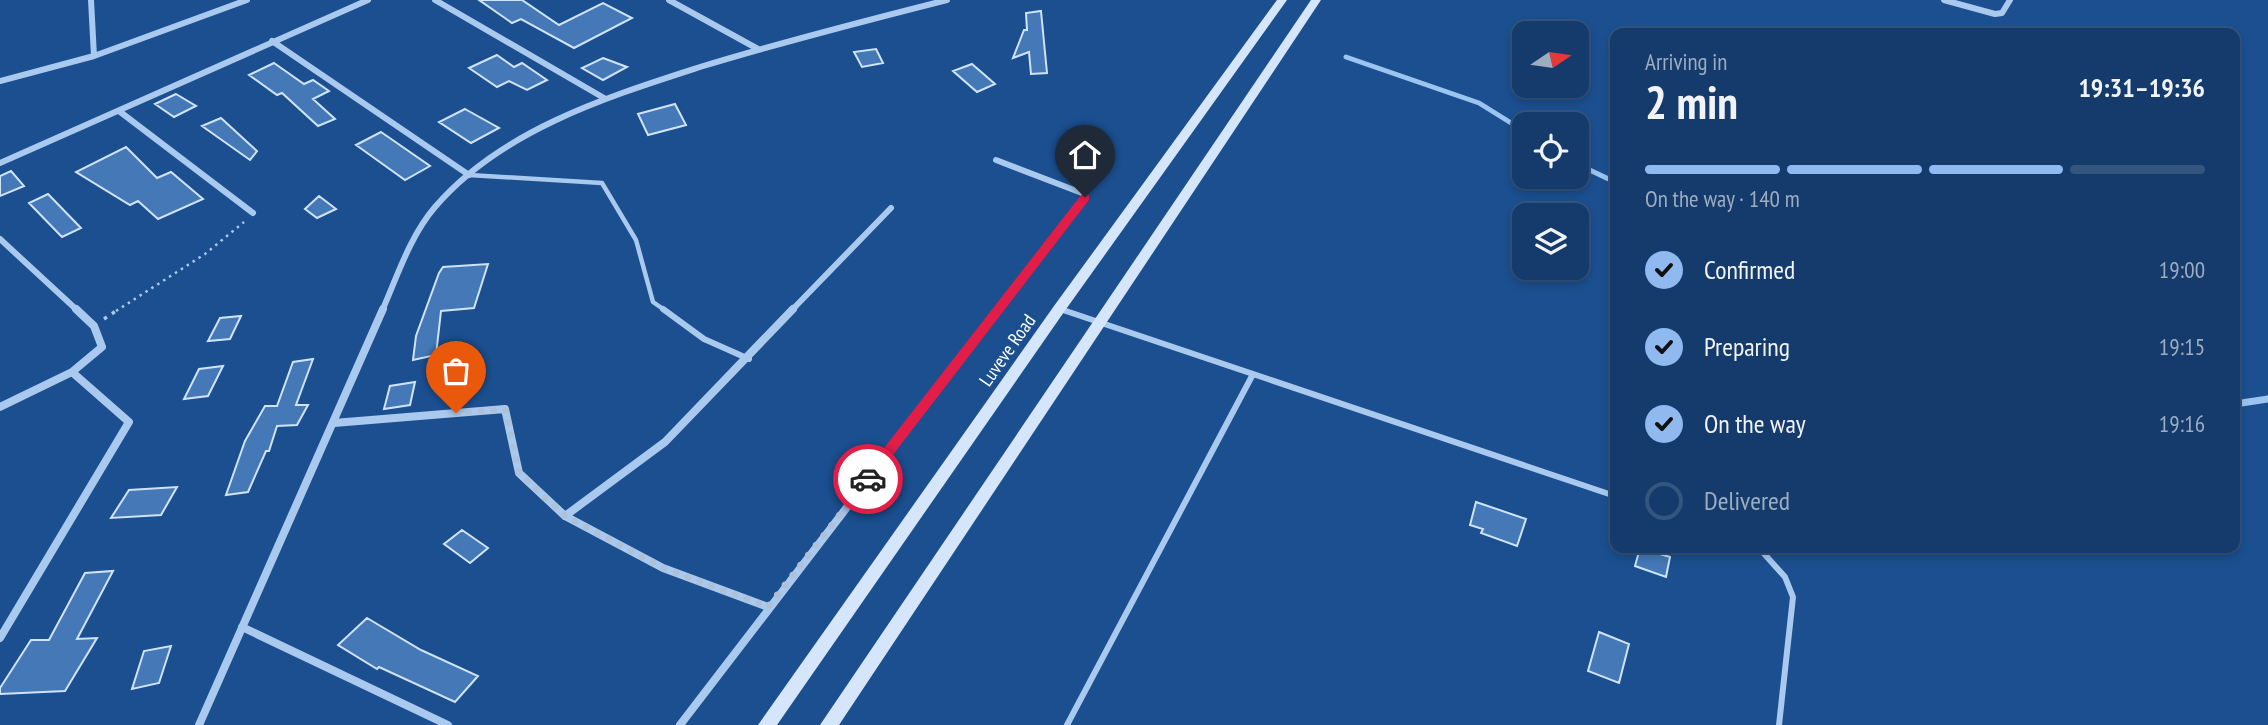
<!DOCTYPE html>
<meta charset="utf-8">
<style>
body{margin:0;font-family:"PT Sans Narrow",sans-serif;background:#214673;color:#f1f3f6;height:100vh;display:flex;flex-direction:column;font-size:26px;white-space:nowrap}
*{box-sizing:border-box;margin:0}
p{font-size:23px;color:#9dadc1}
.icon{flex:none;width:38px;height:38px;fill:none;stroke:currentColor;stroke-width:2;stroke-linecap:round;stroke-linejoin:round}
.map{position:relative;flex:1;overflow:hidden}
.drawer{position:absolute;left:1610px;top:28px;width:630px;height:525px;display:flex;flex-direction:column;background:#143b6b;border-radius:14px;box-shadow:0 4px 10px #0003,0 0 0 2px #33557e}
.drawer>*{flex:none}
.needle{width:46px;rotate:77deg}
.buttons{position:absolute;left:1512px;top:21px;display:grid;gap:14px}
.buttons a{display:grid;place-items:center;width:77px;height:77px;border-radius:14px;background:#143b6b;box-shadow:0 4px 10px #0003,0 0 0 2px #33557e;font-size:35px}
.pin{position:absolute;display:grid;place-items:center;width:60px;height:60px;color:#fff;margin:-72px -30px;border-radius:50% 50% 50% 0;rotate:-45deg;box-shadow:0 0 7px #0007}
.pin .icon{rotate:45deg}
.courier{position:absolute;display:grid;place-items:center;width:70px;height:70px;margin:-35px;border:5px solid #e11d48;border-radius:50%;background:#fff;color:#222;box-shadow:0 2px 9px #0007}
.headline em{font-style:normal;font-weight:700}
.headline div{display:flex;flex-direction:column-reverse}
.headline{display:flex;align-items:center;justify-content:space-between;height:119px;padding:0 35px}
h1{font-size:46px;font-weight:700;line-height:52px}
.bar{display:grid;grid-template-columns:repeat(4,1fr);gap:10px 7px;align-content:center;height:84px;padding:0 35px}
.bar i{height:9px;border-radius:5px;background:#33557e}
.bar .on{background:#90b9f0}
.bar p{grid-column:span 4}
ol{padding:0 35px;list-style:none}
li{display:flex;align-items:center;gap:21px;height:77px}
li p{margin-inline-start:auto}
li .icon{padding:7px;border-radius:50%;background:#90b9f0;color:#111;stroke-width:4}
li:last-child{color:#9dadc1}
li i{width:38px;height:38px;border:4px solid #33557e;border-radius:50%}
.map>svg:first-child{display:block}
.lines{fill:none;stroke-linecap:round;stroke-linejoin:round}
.stream-far1{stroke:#9cc4f0;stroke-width:5}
.stream{stroke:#9cc4f0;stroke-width:7}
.building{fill:#4478b7;stroke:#cfe3fa;stroke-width:2}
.path-far1{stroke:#a9c9ee;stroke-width:2.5;stroke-dasharray:2.5 4.5;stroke-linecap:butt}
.path{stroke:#a9c9ee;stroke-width:3.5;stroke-dasharray:3.5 6;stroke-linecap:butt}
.lane-far1{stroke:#a9c9ee;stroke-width:4.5}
.lane{stroke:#a9c9ee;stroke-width:6}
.street-far1{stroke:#a9c9ee;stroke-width:6}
.street{stroke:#a9c9ee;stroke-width:8}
.secondary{fill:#d6e6fa;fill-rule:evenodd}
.route{fill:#e11d48}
.done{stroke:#afc1d8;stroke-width:7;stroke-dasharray:0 12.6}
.labels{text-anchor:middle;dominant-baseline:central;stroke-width:6;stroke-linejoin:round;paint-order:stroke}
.street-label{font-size:19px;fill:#fff;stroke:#1b4f8f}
</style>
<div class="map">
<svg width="2268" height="725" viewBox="0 0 2268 725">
<rect width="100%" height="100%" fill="#1b4f8f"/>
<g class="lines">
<!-- stream-far1 -->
<path class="stream-far1" d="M1346,57L1479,103L1524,131
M1577,164L1615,182"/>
<!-- stream -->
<path class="stream" d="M2235,404L2268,399"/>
</g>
<!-- building -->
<path class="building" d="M479,0H522L559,25L603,3L632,18L574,48L521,19L512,23Z
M1041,11L1047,73L1031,74L1029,52L1013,58L1024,30H1027L1026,13Z
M876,49L883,63L862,67L854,52Z
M497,55L514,67L522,63L547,80L527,90L509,81L497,87L469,68Z
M603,58L627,67L603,80L582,68Z
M274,63L304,84L313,80L329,91L313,99L335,119L318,126L282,93L277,95L249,75Z
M972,64L995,84L977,92L953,71Z
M176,94L196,106L174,117L155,104Z
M675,104L686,125L648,135L638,114Z
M465,109L499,128L471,143L439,122Z
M221,118L257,151L250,160L202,126Z
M381,132L430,166L405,180L356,145Z
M126,147L157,178L171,172L203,199L158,219L138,201L130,205L76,172Z
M11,171L24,186L0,196V176Z
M48,194L81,228L62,237L29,203Z
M319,196L336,209L317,218L305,209Z
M488,264L474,308L441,311L436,355L413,360L416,336L439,273L443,267Z
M241,316L230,339L208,341L220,318Z
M313,359L296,405H308L297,425L277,426L269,451H266L248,492L226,495L245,441L265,406H277L293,362Z
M223,366L208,396L184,399L199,369Z
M415,382L410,405L384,409L390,386Z
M177,487L161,515L111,518L129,490Z
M1476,502L1526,519L1517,546L1481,533L1483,529L1470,525Z
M462,530L488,548L470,563L444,544Z
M1640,548L1670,557L1666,577L1635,566Z
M113,571L77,639L97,638L65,691L0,694V688L31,640H49L85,573Z
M367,618L421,650L478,676L455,702L379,667L377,669L338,645Z
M1599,632L1629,644L1619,683L1588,671Z
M171,646L159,683L132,689L144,651Z"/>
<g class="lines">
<!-- path-far1 -->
<path class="path-far1" d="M116,311L205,254L244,222"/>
<!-- path -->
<path class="path" d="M104,319L119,309"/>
<!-- lane-far1 -->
<path class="lane-far1" d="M469,175L602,183L636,240L653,302L666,311
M1059,309L1065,311"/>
<!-- lane -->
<path class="lane" d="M663,309L704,339L749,359
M1060,309L1615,496
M1759,548L1785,577L1793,597L1779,725
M1067,725L1252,376"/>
<!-- street-far1 -->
<path class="street-far1" d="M91,0L94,56
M435,0L604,98
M669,0L758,49
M1944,0L1995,14L2002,13L2010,0
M272,41L469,175
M0,81L94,56L247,0
M119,111L253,213
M996,160L1082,193L1085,197L997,311
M0,163L368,0
M0,239L78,311
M382,311C397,277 410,236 435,207C501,130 607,97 700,67C782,42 864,21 947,0
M791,311L891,208"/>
<!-- street -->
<path class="street" d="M0,407L72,372L102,347L94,326L76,309
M334,423L505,409L519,473L565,516L663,568L768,607
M565,516L665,442L793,309
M242,627L448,725
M0,638L129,422L72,372
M199,725L383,309
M680,725L999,309"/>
<!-- secondary -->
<path class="secondary" d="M1277,0H1287L1064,312L777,725H758L1054,306Z
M1311,0H1321L839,725H820Z"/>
</g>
<!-- route -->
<path class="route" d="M1085,194L1089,195V200L872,482H863V475L1081,195Z"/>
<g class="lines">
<!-- done -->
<path class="done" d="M456,413L505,409L519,473L565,516L663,568L768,607L868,479"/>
</g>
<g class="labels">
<!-- street labels -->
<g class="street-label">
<text transform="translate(1007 350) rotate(-55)">Luveve Road</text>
</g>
</g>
</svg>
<div class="buttons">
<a><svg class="needle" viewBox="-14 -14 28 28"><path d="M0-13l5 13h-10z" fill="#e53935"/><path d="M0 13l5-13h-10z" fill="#9dadc1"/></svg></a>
<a><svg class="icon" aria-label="locate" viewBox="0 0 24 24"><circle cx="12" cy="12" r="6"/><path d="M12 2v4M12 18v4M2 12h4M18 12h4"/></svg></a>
<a><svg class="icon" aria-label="layers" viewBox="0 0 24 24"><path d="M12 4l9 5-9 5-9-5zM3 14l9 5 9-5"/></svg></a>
</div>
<div class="pin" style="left:456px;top:413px;background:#ea580c"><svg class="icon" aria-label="bag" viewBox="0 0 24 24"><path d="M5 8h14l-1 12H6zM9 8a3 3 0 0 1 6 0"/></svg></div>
<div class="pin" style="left:1085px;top:197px;background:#1f2937"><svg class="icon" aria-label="home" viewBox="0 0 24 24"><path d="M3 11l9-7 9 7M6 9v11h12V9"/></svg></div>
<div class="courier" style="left:868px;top:479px"><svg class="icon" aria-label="car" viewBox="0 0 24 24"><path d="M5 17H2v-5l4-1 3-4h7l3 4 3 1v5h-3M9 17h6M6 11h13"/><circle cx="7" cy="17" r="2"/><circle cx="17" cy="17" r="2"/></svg></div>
<section class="drawer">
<div class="headline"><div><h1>2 min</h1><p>Arriving in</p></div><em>19:31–19:36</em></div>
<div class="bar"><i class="on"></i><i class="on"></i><i class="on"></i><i></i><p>On the way · 140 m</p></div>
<ol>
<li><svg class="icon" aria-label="check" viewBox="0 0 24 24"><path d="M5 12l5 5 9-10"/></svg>Confirmed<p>19:00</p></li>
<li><svg class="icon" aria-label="check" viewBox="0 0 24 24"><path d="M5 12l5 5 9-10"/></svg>Preparing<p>19:15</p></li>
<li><svg class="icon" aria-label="check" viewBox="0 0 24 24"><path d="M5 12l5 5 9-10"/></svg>On the way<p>19:16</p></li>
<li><i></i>Delivered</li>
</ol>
</section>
</div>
